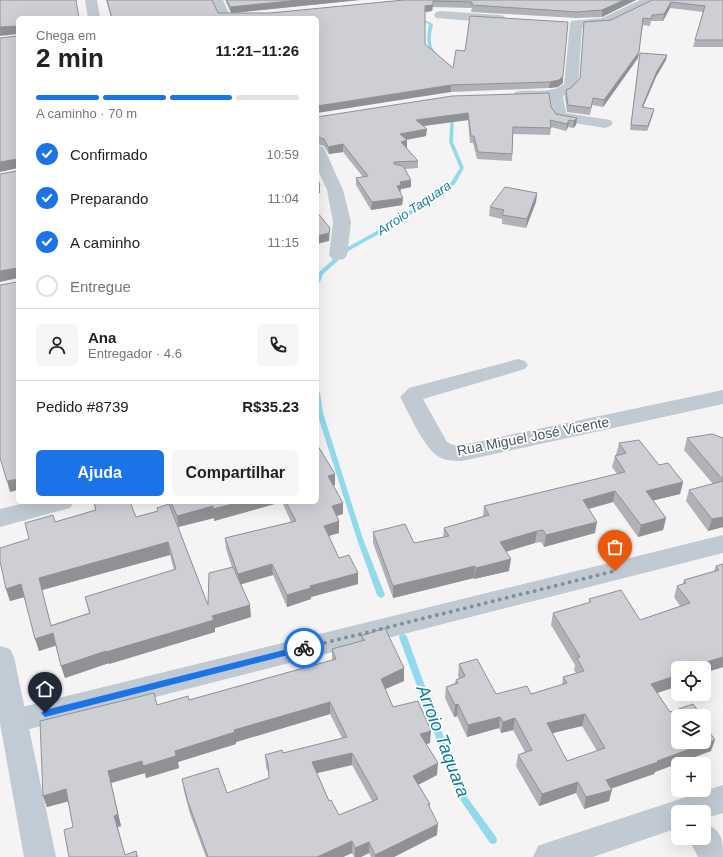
<!DOCTYPE html>
<html lang="pt">
<meta charset="utf-8">
<style>
body{margin:0;font-family:Arial,sans-serif;background:#f6f6f6;color:#222;height:100vh;display:flex;flex-direction:column;font-size:15px;white-space:nowrap}
*{box-sizing:border-box;margin:0}
p{font-size:13px;color:#767676}
.icon{flex:none;width:22px;height:22px;fill:none;stroke:currentColor;stroke-width:2;stroke-linecap:round;stroke-linejoin:round}
.map{position:relative;flex:1;overflow:hidden}
.panel{position:absolute;left:16px;top:16px;width:303px;height:488px;display:flex;flex-direction:column;background:#fff;border-radius:6px;box-shadow:0 4px 16px #0002}
.panel>*{flex:none}
.buttons{position:absolute;left:671px;top:661px;display:grid;gap:8px}
.buttons a{display:grid;place-items:center;width:40px;height:40px;border-radius:6px;background:#fff;box-shadow:0 4px 16px #0002;font-size:20px}
.pin{position:absolute;display:grid;place-items:center;width:34px;height:34px;color:#fff;margin:-41px -17px;border-radius:50% 50% 50% 0;rotate:-45deg;box-shadow:0 0 4px #0007}
.pin .icon{rotate:45deg}
.courier{position:absolute;display:grid;place-items:center;width:40px;height:40px;margin:-20px;border:3px solid #1a73e8;border-radius:50%;background:#fff;color:#222;box-shadow:0 1px 5px #0007}
.head em{font-style:normal;font-weight:800}
.head div{display:flex;flex-direction:column-reverse}
.head{display:flex;align-items:center;justify-content:space-between;height:68px;padding:0 20px}
h1{font-size:26px;font-weight:800;line-height:30px}
.bar{display:grid;grid-template-columns:repeat(4,1fr);gap:6px 4px;align-content:center;height:48px;padding:0 20px}
.bar i{height:5px;border-radius:3px;background:#e0e0e0}
.bar .current{background:#1a73e8}
.bar p{grid-column:span 4}
.line{display:flex;align-items:center;gap:10px;padding:0 20px;border-top:1px solid #e0e0e0}
.line div{flex:1}
.round{display:grid;place-items:center;flex:none;width:42px;height:42px;border-radius:6px;background:#f6f6f6}
ol{padding:0 20px;list-style:none}
li{display:flex;align-items:center;gap:12px;height:44px}
li p{margin-inline-start:auto}
li .icon{padding:4px;border-radius:50%;background:#1a73e8;color:#fff;stroke-width:4}
li:last-child{color:#767676}
li i{width:22px;height:22px;border:2px solid #e0e0e0;border-radius:50%}
.primary-button{display:flex;gap:8px;margin-top:auto;padding:8px 20px}
.primary-button a{flex:1;height:46px;border-radius:6px;background:#1a73e8;color:#fff;font-size:16px;font-weight:800;line-height:46px;text-align:center}
.primary-button a+a{background:#f6f6f6;color:#222}
.map>svg:first-child{display:block}
.lines{fill:none;stroke-linecap:round;stroke-linejoin:round}
.stream{fill:#90daee;fill-rule:evenodd}
.street{fill:#c1cad2;fill-rule:evenodd}
.secondary{fill:#c1cbd6;fill-rule:evenodd}
.wall{fill:#b0b2b7;fill-rule:evenodd}
.shaded-wall{fill:#909195}
.building{fill:#cdcfd5;stroke:#909195;fill-rule:evenodd}
.route{fill:#1a73e8}
.done{stroke:#868d94;stroke-width:4;stroke-dasharray:0 7.2}
.labels{text-anchor:middle;dominant-baseline:central;stroke-width:3.5;stroke-linejoin:round;paint-order:stroke}
.far-water-label{font-size:13px;font-style:italic;fill:#0c7c9b;stroke:#fff}
.street-label{font-size:14px;fill:#4a5661;stroke:#fff}
.near-water-label{font-size:18px;font-style:italic;fill:#0c7c9b;stroke:#fff}
</style>
<div class="map">
<svg width="723" height="857" viewBox="0 0 723 857">
<rect width="100%" height="100%" fill="#f5f3f3"/>
<g class="lines">
<!-- stream -->
<path class="stream" d="M418,18H420L433,24C431,35 428,44 436,53L435,54H433C425,45 427,36 429,24L418,20Z
M451,114L454,115L453,142L464,168L455,184L397,224L350,250L323,274L320,282L317,284V276L319,272L346,248L393,222L451,182L460,168L449,142Z
M317,391L320,393L323,413L363,539L385,595L383,597L381,598L379,597L377,595L357,539L317,413Z
M403,634L406,635L407,637L464,793L496,837L497,840L496,843L493,844L490,843L457,795L399,637L400,635Z"/>
<!-- street -->
<path class="street" d="M85,0H97L100,18H88Z
M211,0H223L231,18H219Z
M640,0H656L654,3L609,25L582,28L578,85L569,94L563,96L566,113L610,120L613,123L610,126L605,128L556,120L552,114L549,98L520,99L515,98L513,95L515,92C531,88 551,95 564,84L570,24L571,21L602,18Z
M440,11L500,15L504,16L506,19L504,22L500,23L436,18L434,15L436,12Z
M317,145L323,147L325,150L343,190L351,222L347,255L344,259L338,260L332,259L329,255L333,222L327,190L317,168Z
M518,359L525,361L528,365L525,369L423,399L447,442L453,445H462L723,390V404L462,461C455,461 447,461 441,458C425,451 409,413 400,397L409,388Z
M29,502H74L70,508L0,527V509Z
M723,535V553L14,733L4,730L0,722L4,712L14,709Z
M723,785V813L704,819V812H678V828L593,857H533L538,846L549,842Z
M704,823C722,830 723,839 723,857H698L688,838H704Z"/>
<!-- secondary -->
<path class="secondary" d="M0,646L10,649L14,657L56,857H24L0,723Z"/>
</g>
<!-- wall -->
<path class="wall" d="M106,0H212L218,13H231L225,0H360L233,13H270L404,0H636L602,17L576,18L471,12L472,8L433,7L432,11L425,12V44L453,68L563,83L558,87L549,88L451,92L317,18H111Z
M652,0H723V47H693L703,12L670,8L663,21H651L650,26L643,25L638,58L603,107L592,105L590,115L567,112L565,97L566,90L571,88L580,79L584,22L611,20Z
M667,55L666,60L656,77L643,107L653,114L647,131L630,130L639,58Z
M551,107L556,114L577,118L576,125L573,128L568,127L566,131L551,127L550,135L513,134L512,161L477,159L473,143H470L468,120L423,126L426,136L406,140H407V148L418,161V168L405,169L411,180V187L401,189L400,193L403,198L402,205L371,210L356,185V178L363,177L343,152L329,154L324,146L317,144V117Z
M537,193L536,202L526,228L502,224V219L489,216L490,207Z
M687,438H723V527L708,531L686,501L689,490L713,484L684,450Z
M619,443L659,465L683,482L680,494L653,500L666,518L663,530L638,537L613,502L589,509L595,533L544,547L541,542L535,543L506,551L509,571L474,579V578L393,598L373,543V532L414,543L443,537L444,528L483,516L484,506L617,474L612,467L615,456L616,455Z
M335,474V485L333,486L343,503V514L337,516L339,533L329,536L339,558L358,573V584L311,597V599L287,607L273,575L240,584L251,617L215,628V632L109,664V663L65,678L56,646L39,651L24,597L10,601L6,589L29,539L55,522L95,510L94,502L136,517L158,511L157,508L169,504L168,502H317ZM282,502L291,522L225,538L226,549L232,567L208,605L178,527L214,518V521ZM170,555L174,570L85,597L89,613L51,625L42,590Z
M723,564V667L704,673V668L678,686L657,693L670,712L711,751L655,772L654,774L611,789L609,801L584,809L576,793L539,806L516,766L518,755L525,752L513,730L501,733L499,728L467,737L457,716L454,717L445,698L446,687L455,683L456,680L459,678L458,676L459,664L496,694H531L562,685L563,677L576,673L574,670L575,665L551,625L553,613L589,603V599L640,620L680,606L674,597L677,586L683,584L684,580L714,571L716,566ZM582,726L597,751L567,761L552,733Z
M361,636L404,668V681L385,689L393,707L430,743L426,744L437,775L418,785L430,804L429,808L437,835L394,857H371L369,853L361,857H354L352,853L343,857H206L190,814L184,791L182,779L227,793L269,778V774L266,767L265,755L283,753L342,738L330,714L236,742V744L178,762L179,768L146,778L145,773L111,783L121,826L118,827L125,855L136,851L138,857H69L73,827L68,801L47,807L43,796L157,705L189,700L332,660V649L361,641ZM352,765L372,801L339,815L329,801L317,773Z"/>
<!-- shaded-wall -->
<path class="shaded-wall" d="M300,0H360L231,13L230,7Z
M624,0H636L602,17V10Z
M671,2L670,8L663,21L664,14Z
M433,5L432,11L425,12V6Z
M17,26L18,34L0,36V27Z
M639,52L638,58L603,107L604,100Z
M667,55L666,60L656,77L641,112L642,107L657,71Z
M563,76V83L558,87L549,88L550,82Z
M451,85V92L317,113V106Z
M654,109L653,114L647,131L648,126Z
M468,113V120L416,127V120Z
M577,118L576,125L573,128L574,121Z
M569,120L568,127L566,131L567,124Z
M427,129L426,136L400,141V134Z
M407,140V148L401,142Z
M343,144V152L329,154L328,147Z
M17,159L18,168L0,172V162Z
M411,180V187L401,189L400,193H396L397,186L400,182Z
M320,185V193H317V186Z
M537,193L536,202L526,228L527,219Z
M403,198L402,205L371,210L372,202Z
M330,228L329,241L317,244V236Z
M17,268L18,278L0,282V271Z
M335,474V485L328,487V476Z
M18,479V490L10,492L7,481Z
M683,482L680,494L643,503L646,491Z
M615,491L613,502L580,511L583,500Z
M241,502H282L214,521V518L178,527L177,516L213,506Z
M343,503V514L332,517V506Z
M723,517V527L708,531L712,519Z
M666,518L663,530L638,537L641,525Z
M339,521V533L324,537V526Z
M597,522L595,533L544,547L546,535Z
M537,531L535,543L499,554L500,542Z
M168,542L170,555L42,590L54,638L39,578Z
M511,559L509,571L474,579L476,568Z
M272,564L273,575L239,585L238,574Z
M475,566L474,578L393,598V586Z
M358,573V584L311,597V599L287,607V595L310,586Z
M21,584L25,597L10,601L6,589Z
M250,605L251,617L215,628V632L109,664L106,652L212,616Z
M53,633L56,645L39,651L35,639Z
M106,651L109,663L65,678L61,666Z
M723,657V667L704,673V668H696V665Z
M404,668V681L381,691V679Z
M678,675V686L648,696L651,684Z
M330,702V714L236,742V744L178,762L179,768L146,778L145,773L111,783L121,826L118,827L114,816L108,771L175,751L234,730Z
M458,704L457,716L454,717L455,705Z
M585,714L582,726L545,735L547,723Z
M500,717L499,728L467,737L468,725Z
M515,718L513,730L501,733L503,722Z
M431,731L430,743L419,746L420,734Z
M715,740L711,751L655,772L654,774L603,791L606,780Z
M352,753V765L313,774L312,762Z
M438,763L437,775L412,788L413,776Z
M578,782L576,793L539,806L542,794Z
M66,789L70,801L47,807L43,796Z
M612,790L609,801L584,809L586,797Z
M438,824L437,835L394,857H375V855Z
M352,841V853L343,857H317Z
M369,842V853L361,857H355V848Z"/>
<!-- building -->
<path class="building" d="M0,0H76L79,18H18V479L7,481L0,458V285L17,282V268L0,271V174L17,171V159L0,162V38L17,36V26L0,27Z
M107,0H212L218,13H270L404,0H624L602,10L577,12L472,5V2L433,1V5L425,6V44L453,68L456,50L465,51L470,16L568,22L563,76L559,80L550,82L451,85L317,106V18H112Z
M227,0H300L230,7Z
M652,0H723V40H695L705,6L671,2L664,14L652,15L651,19L643,18L639,52L604,100L593,98L591,108L568,105L566,90L571,88L580,78L584,22L611,20Z
M640,53L667,55L657,71L642,107L654,109L648,126L631,125Z
M549,93L551,107L556,114L577,118L574,121L569,120L567,124L550,120L551,128L513,127L512,154L478,152L474,136H471L468,113L416,120L427,129L400,134L407,140L401,142L418,161L394,162V164L403,166L411,180L400,182L401,185L397,186L403,198L372,202L356,178L368,176L343,144L328,147L324,139L317,137V117L452,96Z
M317,177L320,185L317,186Z
M505,187L537,193L527,219L502,215L504,210L490,207Z
M317,212L330,228L329,233L317,236Z
M712,434L723,438V480L687,438Z
M639,440L659,465L668,463L683,482L646,491L666,518L641,525L615,491L583,500L597,522L546,535L543,530L537,531L500,542L511,559L476,568L475,566L393,586L373,532L405,524L414,543L449,536L444,528L489,515L484,506L625,472L615,456L626,453L619,443Z
M317,446H318L335,474L328,476L343,503L332,506L339,521L324,526L339,558L349,555L358,573L310,586L311,588L287,595L272,564L238,574L225,538L296,521L286,502H317Z
M723,481V517L712,519L689,490Z
M94,502H130L136,517L158,511L157,508L169,504L208,605L209,573L233,567L250,605L212,616L214,620L106,652V651L61,666L53,633L35,639L21,584L6,589L0,561V548L29,539L25,523L53,515L55,522L96,510ZM168,542L176,569L85,597L90,613L51,626L39,578Z
M171,502H241L213,509V506L177,516Z
M723,564V657L696,665L698,668H678V675L651,684L670,712L693,704L702,716H678V742H704V724L715,740L657,761L658,762L606,780L612,790L586,797L578,782L542,794L518,755L532,750L515,718L503,722L500,717L468,725L458,704L455,705L446,687L458,683L456,680L465,676L459,664L477,659L496,694L527,686L531,694L567,683L563,677L584,671L577,658L580,657L553,613L591,602L589,599L621,590L640,620L690,603L677,586L686,583L684,580L719,570L716,566ZM585,714L605,748L567,761L547,723Z
M385,628L404,668L381,679L393,707L418,701L431,731L420,734L438,763L413,776L430,804H428L438,824L375,855L369,842L355,848L352,841L317,857H208L188,802L182,779L218,768L227,793L269,778L268,763L265,755L282,750L283,753L347,737L330,702L234,730L235,732L175,751L176,756L143,766L142,761L108,771L118,814L114,816L125,855L136,851L137,857H69L64,830L73,827L66,789L43,796L40,721L154,693L157,705L188,696L189,700L336,659L332,649L365,640L361,636ZM352,753L378,799L339,815L331,800L329,801L312,762Z"/>
<!-- route -->
<path class="route" d="M304,645L308,648L304,651L45,717L41,713L45,710Z"/>
<g class="lines">
<!-- done -->
<path class="done" d="M304,648L615,571"/>
</g>
<g class="labels">
<!-- far-water labels -->
<g class="far-water-label">
<text transform="translate(414 208) rotate(-34)">Arroio Taquara</text>
</g>
<!-- street labels -->
<g class="street-label">
<text transform="translate(533 436) rotate(-11)">Rua Miguel José Vicente</text>
</g>
<!-- near-water labels -->
<g class="near-water-label">
<text transform="translate(443 741) rotate(69)">Arroio Taquara</text>
</g>
</g>
</svg>
<div class="buttons">
<a><svg class="icon" aria-label="locate" viewBox="0 0 24 24"><circle cx="12" cy="12" r="6"/><path d="M12 2v4M12 18v4M2 12h4M18 12h4"/></svg></a>
<a><svg class="icon" aria-label="layers" viewBox="0 0 24 24"><path d="M12 4l9 5-9 5-9-5zM3 14l9 5 9-5"/></svg></a>
<a>+</a>
<a>−</a>
</div>
<div class="pin" style="left:615px;top:571px;background:#ea580c"><svg class="icon" aria-label="bag" viewBox="0 0 24 24"><path d="M5 8h14l-1 12H6zM9 8a3 3 0 0 1 6 0"/></svg></div>
<div class="pin" style="left:45px;top:713px;background:#1f2937"><svg class="icon" aria-label="home" viewBox="0 0 24 24"><path d="M3 11l9-7 9 7M6 9v11h12V9"/></svg></div>
<div class="courier" style="left:304px;top:648px"><svg class="icon" aria-label="bike" viewBox="0 0 24 24"><circle cx="6" cy="16" r="4"/><circle cx="18" cy="16" r="4"/><path d="M6 16l4-8h5l3 8M10 8l3 8H6M13 5h3"/></svg></div>
<section class="panel">
<div class="head"><div><h1>2 min</h1><p>Chega em</p></div><em>11:21–11:26</em></div>
<div class="bar"><i class="current"></i><i class="current"></i><i class="current"></i><i></i><p>A caminho · 70 m</p></div>
<ol>
<li><svg class="icon" aria-label="check" viewBox="0 0 24 24"><path d="M5 12l5 5 9-10"/></svg>Confirmado<p>10:59</p></li>
<li><svg class="icon" aria-label="check" viewBox="0 0 24 24"><path d="M5 12l5 5 9-10"/></svg>Preparando<p>11:04</p></li>
<li><svg class="icon" aria-label="check" viewBox="0 0 24 24"><path d="M5 12l5 5 9-10"/></svg>A caminho<p>11:15</p></li>
<li><i></i>Entregue</li>
</ol>
<div class="line" style="height:72px"><a class="round"><svg class="icon" aria-label="person" viewBox="0 0 24 24"><circle cx="12" cy="8" r="4"/><path d="M4 21q1-7 8-7t8 7"/></svg></a><div><b>Ana</b><p>Entregador · 4.6</p></div><a class="round"><svg class="icon" aria-label="phone" viewBox="0 0 24 24"><path d="M5 4h4l2 5-3 2q2 4 5 5l2-3 5 2v4C11 20 4 13 5 4z"/></svg></a></div>
<div class="line" style="height:52px"><div>Pedido #8739</div><b>R$35.23</b></div>
<div class="primary-button"><a>Ajuda</a><a>Compartilhar</a></div>
</section>
</div>
